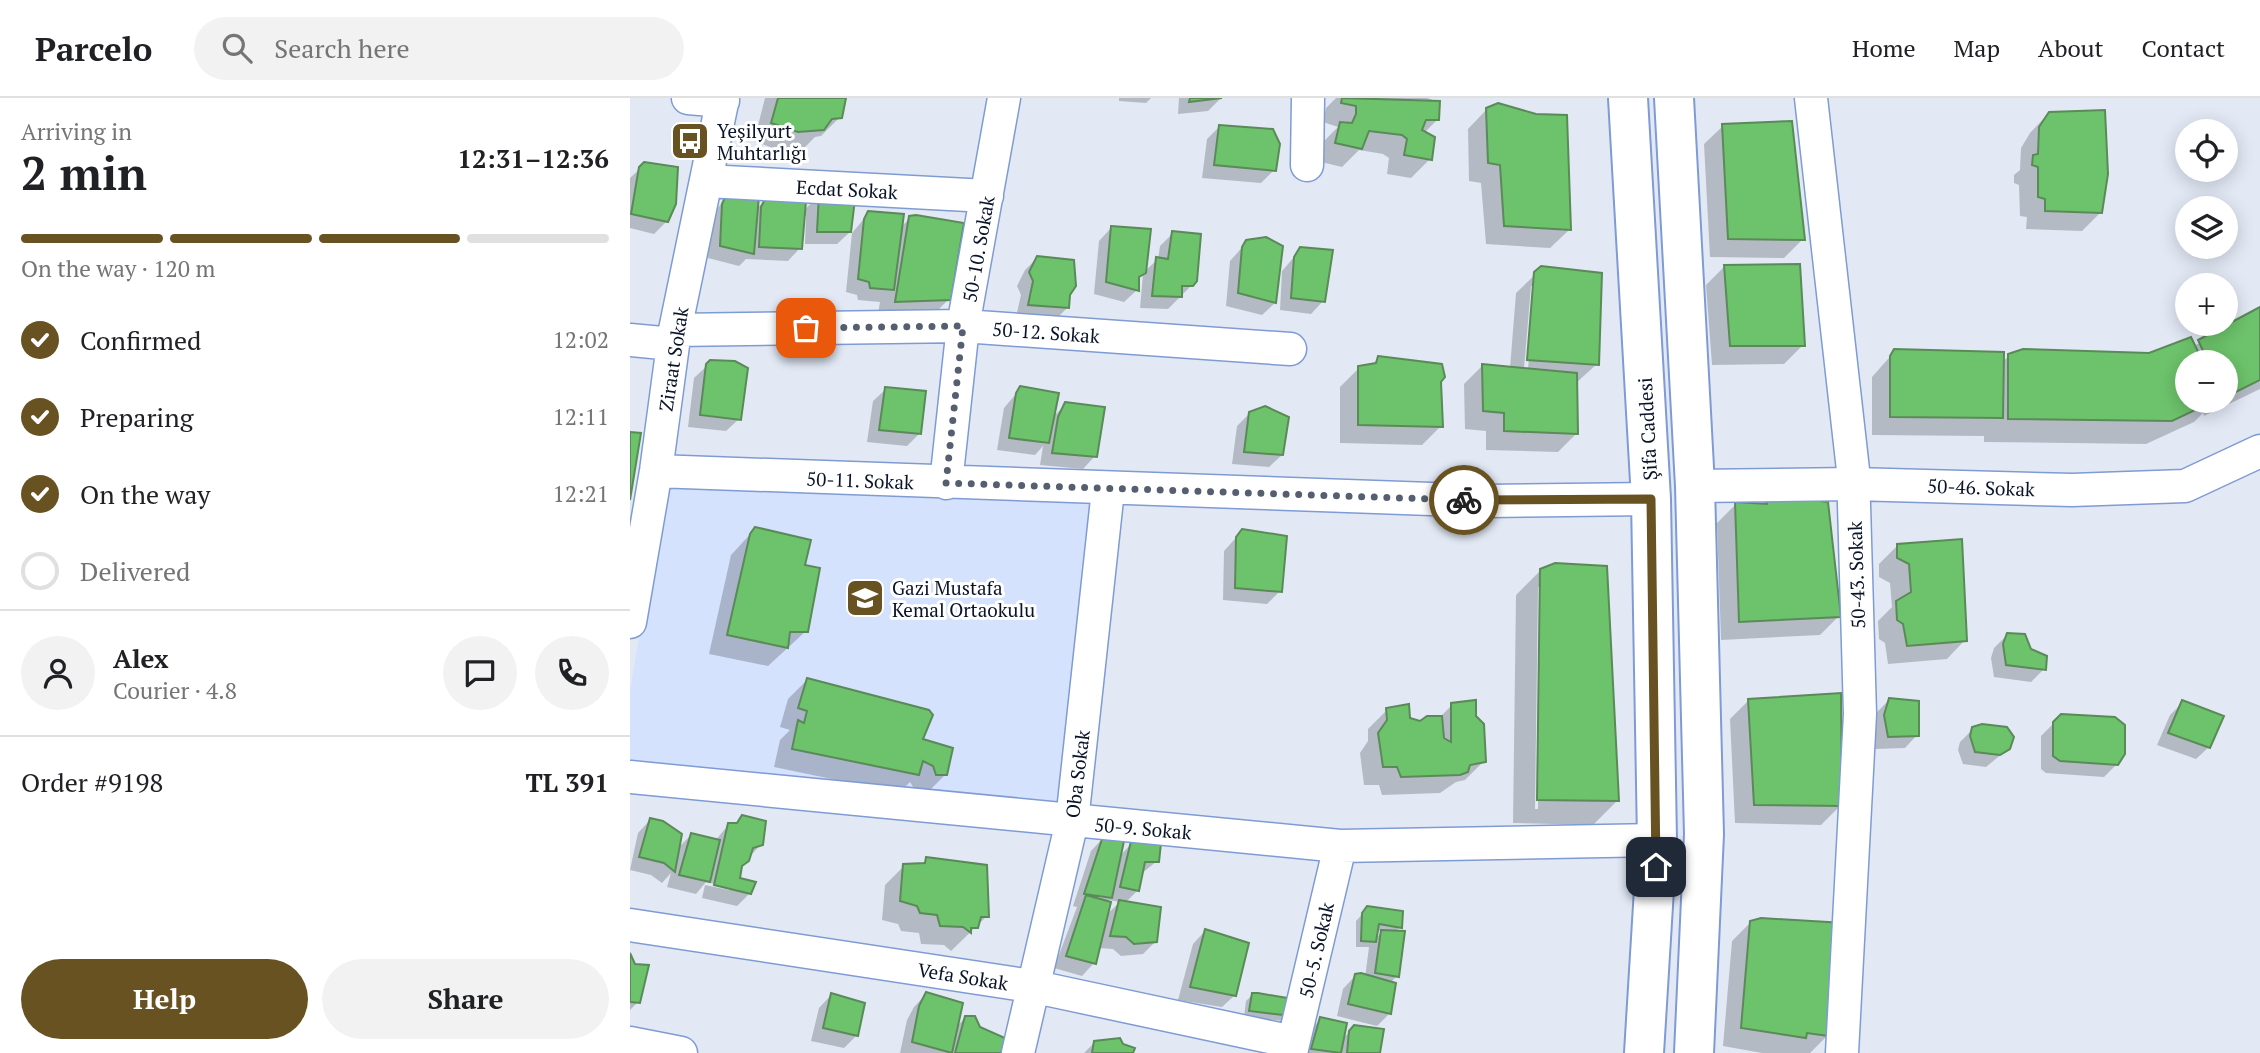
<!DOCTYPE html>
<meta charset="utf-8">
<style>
body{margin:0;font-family:"PT Serif",serif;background:#f2f2f2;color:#202124;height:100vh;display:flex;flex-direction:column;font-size:26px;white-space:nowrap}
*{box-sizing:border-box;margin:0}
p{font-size:23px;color:#757577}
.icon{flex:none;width:38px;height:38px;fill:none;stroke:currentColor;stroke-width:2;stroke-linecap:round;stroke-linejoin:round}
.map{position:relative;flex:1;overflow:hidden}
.sheet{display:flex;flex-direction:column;background:#fff;width:630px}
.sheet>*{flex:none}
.fabs{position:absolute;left:1545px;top:21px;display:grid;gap:14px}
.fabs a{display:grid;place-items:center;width:63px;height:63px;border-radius:50%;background:#fff;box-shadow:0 4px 18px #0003;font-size:35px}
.pin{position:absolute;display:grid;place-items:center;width:60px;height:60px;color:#fff;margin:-30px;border-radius:14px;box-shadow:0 4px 10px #0006}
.courier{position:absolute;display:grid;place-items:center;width:70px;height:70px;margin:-35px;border:5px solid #695222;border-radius:50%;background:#fff;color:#222;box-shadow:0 2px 9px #0007}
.overview em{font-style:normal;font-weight:600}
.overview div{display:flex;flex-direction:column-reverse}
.overview{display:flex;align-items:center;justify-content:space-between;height:119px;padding:0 21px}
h1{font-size:46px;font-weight:600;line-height:52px}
.bar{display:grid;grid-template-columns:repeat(4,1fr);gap:10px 7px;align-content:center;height:84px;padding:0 21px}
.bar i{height:9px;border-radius:5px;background:#e0e0e0}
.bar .current{background:#695222}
.bar p{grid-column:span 4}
.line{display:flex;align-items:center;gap:18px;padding:0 21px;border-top:2px solid #e0e0e0}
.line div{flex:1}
.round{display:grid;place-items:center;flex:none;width:74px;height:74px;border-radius:37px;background:#f2f2f2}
ol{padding:0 21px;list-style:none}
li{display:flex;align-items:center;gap:21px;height:77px}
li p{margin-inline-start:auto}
li .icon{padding:7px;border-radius:50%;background:#695222;color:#fff;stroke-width:4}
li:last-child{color:#757577}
li i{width:38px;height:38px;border:4px solid #e0e0e0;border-radius:50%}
.action{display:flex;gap:14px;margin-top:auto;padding:14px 21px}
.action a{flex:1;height:80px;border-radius:42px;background:#695222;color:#fff;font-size:28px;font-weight:600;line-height:80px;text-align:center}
.action a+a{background:#f2f2f2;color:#202124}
header{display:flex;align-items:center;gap:42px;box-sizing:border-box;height:98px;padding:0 35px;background:#fff;border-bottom:2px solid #e0e0e0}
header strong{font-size:33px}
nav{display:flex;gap:38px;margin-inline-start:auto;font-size:24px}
.search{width:490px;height:63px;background:#f2f2f2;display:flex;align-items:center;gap:18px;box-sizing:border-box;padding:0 24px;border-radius:38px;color:#757577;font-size:26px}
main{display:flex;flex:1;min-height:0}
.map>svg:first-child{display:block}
.built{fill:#d4e2fd}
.shadow{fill:#0003;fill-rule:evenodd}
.building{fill:#6dc36b;stroke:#5b8a59;stroke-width:2}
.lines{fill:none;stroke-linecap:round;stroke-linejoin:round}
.street-casing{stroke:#7f9bd4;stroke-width:35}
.secondary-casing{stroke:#7f9bd4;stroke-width:42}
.street{stroke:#fff;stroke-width:32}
.secondary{stroke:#fff;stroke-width:38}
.done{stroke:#565f70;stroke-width:7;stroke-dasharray:0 12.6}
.route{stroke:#695222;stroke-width:9}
.labels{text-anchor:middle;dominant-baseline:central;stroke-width:6;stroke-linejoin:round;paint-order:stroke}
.poi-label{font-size:19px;fill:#0a1429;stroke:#fff;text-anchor:start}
.street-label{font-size:19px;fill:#0a1429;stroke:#fff}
</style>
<header>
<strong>Parcelo</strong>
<div class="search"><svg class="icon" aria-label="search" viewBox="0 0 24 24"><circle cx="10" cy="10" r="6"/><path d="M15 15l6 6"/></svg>Search here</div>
<nav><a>Home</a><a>Map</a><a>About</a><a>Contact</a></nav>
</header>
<main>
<section class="sheet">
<div class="overview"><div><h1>2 min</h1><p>Arriving in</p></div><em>12:31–12:36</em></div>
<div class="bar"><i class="current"></i><i class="current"></i><i class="current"></i><i></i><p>On the way · 120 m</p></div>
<ol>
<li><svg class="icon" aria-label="check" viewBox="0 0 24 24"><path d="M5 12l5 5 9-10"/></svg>Confirmed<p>12:02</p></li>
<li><svg class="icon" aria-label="check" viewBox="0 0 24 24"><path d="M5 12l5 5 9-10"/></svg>Preparing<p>12:11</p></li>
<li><svg class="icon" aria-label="check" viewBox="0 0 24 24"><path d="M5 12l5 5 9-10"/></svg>On the way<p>12:21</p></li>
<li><i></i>Delivered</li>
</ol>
<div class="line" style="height:126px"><a class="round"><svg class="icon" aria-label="person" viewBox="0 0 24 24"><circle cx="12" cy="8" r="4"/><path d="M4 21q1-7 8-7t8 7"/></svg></a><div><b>Alex</b><p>Courier · 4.8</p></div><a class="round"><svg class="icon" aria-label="chat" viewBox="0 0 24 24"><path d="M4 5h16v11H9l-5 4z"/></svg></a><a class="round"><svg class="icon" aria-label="phone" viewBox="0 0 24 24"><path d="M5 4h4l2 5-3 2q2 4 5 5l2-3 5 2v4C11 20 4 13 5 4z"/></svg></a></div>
<div class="line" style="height:91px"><div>Order #9198</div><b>TL 391</b></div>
<div class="action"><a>Help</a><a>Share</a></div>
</section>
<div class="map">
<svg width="1630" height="955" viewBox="0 0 1630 955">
<rect width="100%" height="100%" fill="#e2e9f5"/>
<!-- built -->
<path class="built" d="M33,390L464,406L433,705L0,664V594Z"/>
<!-- shadow -->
<path class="shadow" d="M135,0H214L210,19L191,38L185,39L174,50L148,52L124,43Z
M489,0H521L516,5L489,3Z
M549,0H591L578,13L548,16Z
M706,0H797L808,4V21L794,35L800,61L781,80L757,76L759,60L753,56L729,52L712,69L687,63L692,45L708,29L693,24L696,10Z
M857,11L939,132L920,150L856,146L851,85L839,83L838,31Z
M1419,15L1471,114L1452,133L1396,131L1397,119L1390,118L1389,87L1384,85V77L1390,72L1391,50L1400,35Z
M590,28L644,72L631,85L572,80L577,41Z
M1093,28L1173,141L1154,160L1080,159L1074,46Z
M15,66L37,123L24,136L0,130V80Z
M98,97L126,111L137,101L173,113L190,97L220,134L207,146H175L176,118H173L170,150L158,163L116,161L109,168L78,160L80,120Z
M239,115L271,129L280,120L319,201L300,220L247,222L250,204L228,202L227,197L216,194L222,135Z
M481,130L515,173L528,161L530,148L543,135L562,187L538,211L510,210L513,176L507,182V192L494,204L464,196L469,143Z
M617,144L645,205L632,217L596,208L600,163Z
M671,151L693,203L681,216L650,212L652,173Z
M408,159L438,196V209L425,222L386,219L391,197L387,188L395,172Z
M1095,168L1173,247L1154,266L1082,267L1076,187Z
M912,170L967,266L946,285L947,335L928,354L856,352V333L835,331L834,286L852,268L880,270L886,195ZM901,188H905L898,271H894Z
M1630,211V291L1574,318L1573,315L1564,324L1516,346L1354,344V338L1242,337V279L1265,253L1372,264L1379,258L1519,257L1564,248ZM1558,264H1596V303H1558Z
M749,260L809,283L811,328L792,347L710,345V289L729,270L741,268Z
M81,264L109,321L96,333L58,329L64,280Z
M391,290L422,320L436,306L465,358L453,371L410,367L413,348L405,357L367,352L374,310Z
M256,291L290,335L277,348L237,344L243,303Z
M620,315L652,357L639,369L602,366L607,328Z
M1139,399L1209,518L1190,537L1091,542L1087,425L1106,406L1130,407Z
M125,431L173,469L176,533L138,568L79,556L101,457Z
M612,433L650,493L637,506L593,502L594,453Z
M1268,447L1335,542L1317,561L1258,566L1255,545L1249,541L1248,523L1262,509L1260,485L1249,479V466Z
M911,472L988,702L963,727L883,725L886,497ZM908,489H911L908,711H905Z
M1377,537L1399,552L1414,571L1401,584L1364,579L1361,560L1364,550Z
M177,582L291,642L316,676L297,695H287L280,684L269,695L144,669L150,642L160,632L150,629L158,601Z
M1119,602L1210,708L1191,727L1105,725L1100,621Z
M1259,602L1287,637L1275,650L1245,651L1242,631L1246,615Z
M1553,604L1579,649L1566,661L1527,647L1540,617Z
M822,607L844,619L854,663L835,682L826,684L810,695L752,697L749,687H734L730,655L738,643V631L757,612L790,625L809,620Z
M1431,618L1487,666L1474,679L1416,675L1411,671V638Z
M1343,631L1379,650L1356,669L1333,666L1328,652L1330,644Z
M20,722L47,751L61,737L85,743L99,726L131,746L110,770L108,781L120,795L107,808L72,800L75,787L99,792V789L76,784L66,796L37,789L41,775L32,785L21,777L0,772L8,735Z
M473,740L489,759L502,745L527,763L511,776L508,792L495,805L526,843L513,856L491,858L483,851L468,850L464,865L452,878L424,870L447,809L443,808L461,753ZM479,802L490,804L475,818Z
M297,761L357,818L321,853L314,847L291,846L289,835L271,833L268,826L252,822L255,787L274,768L291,767Z
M738,810L770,829L765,834L767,878L760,885V915L747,928L707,918L713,891L725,878L735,880L739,849H726V823ZM746,832L753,833L745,841Z
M1121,824L1198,937L1180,955H1132L1093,948L1102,843Z
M575,833L605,897L592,909L548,902L563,846Z
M0,859L8,904L0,912Z
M296,896L326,929L336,919L369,955H270L277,922L284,909Z
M201,897L227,937L214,950L181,943L189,910Z
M622,897L666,903L654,923L614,919L616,903Z
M691,921L712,941L725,929L749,955H677L685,927Z
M464,945L491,948L502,955H454Z"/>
<!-- building -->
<path class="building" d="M148,0H216L212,20L202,21L194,32L168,34L141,25Z
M560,0H592L559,4Z
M712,0L810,3L809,22H796L792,32L805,39L802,62L774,57L777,41L772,37L739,33L732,51L705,45L710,24L722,25L726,16V8L711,5Z
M868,5L906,16L937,17L941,132L874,128L870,67L858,65L856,10Z
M1475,12L1478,76L1472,115L1415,113V101L1408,99V69L1402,67L1403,57L1408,56L1409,29L1419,14Z
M1162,23L1175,142L1098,141L1092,26Z
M589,27L643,31L650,46L646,73L584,67Z
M14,64L48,69L46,106L38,124L1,116L9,69Z
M226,93L221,134H187L189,96Z
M97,95L129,98L124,156L90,148L92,106Z
M136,99L176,103L172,151L129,149L131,109Z
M238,113L274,116L264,192L240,190L239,184L228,181L234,121Z
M286,117L334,125L321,202L265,204L279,118Z
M481,128L521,131L516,175L509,179V193L476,184Z
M542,133L571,136L567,183L563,188H552V199L522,198L526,159L538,161Z
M636,139L653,148L646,205L608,195L612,149L616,142Z
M670,149L703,152L695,204L661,200L664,159Z
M407,158L444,162L446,188L440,197L439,210L398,207L403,183L399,174Z
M1170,166L1175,248H1100L1094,167Z
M911,168L972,175L969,267L897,262L904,174Z
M1630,209V282L1596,299V264H1578L1568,242Z
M1561,239L1573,264H1558V303H1584L1542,323L1378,321V256L1393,251L1519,255Z
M1264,251L1374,254L1373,320L1260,319V258Z
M748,258L812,266L815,279L811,284L813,329L728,327V268L746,265Z
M80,262L105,263L118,270L111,322L70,317L76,266Z
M852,266L947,275L948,336L874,333V315L853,313Z
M390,288L429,295L419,345L379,340L386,295Z
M255,289L296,293L291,336L249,332Z
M435,304L475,309L467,359L422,355L428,319Z
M635,308L659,319L653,357L614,354L619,314Z
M0,334L11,335L0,402Z
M1138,397L1198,404L1211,519L1109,524L1105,404L1137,406Z
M125,429L181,442L175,467L190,470L178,534H160L158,550L97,537L120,436Z
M612,431L657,438L652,494L605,490L606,439Z
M1332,441L1337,543L1277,548L1273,526L1267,522L1266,503L1281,494L1279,466L1267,460V446Z
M925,465L977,468L989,703L907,702L910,471Z
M1377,535L1395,536L1401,551L1417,558L1416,572L1376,567L1373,546Z
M177,580L299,612L303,617L293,641L323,650L317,677H306L303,668L293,663L289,677L162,651L168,622L174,625L177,613L168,610Z
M1211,595L1212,708L1124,707L1118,601Z
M1259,600L1289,603V638L1258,639L1254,617Z
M846,602V618L854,626L856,664L840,667L838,674L830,677L771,679L767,669H753L748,635L757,622L756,610L779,606L780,620L790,623L797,618H812L814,640L821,644V605Z
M1552,602L1594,618L1580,650L1538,635Z
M1431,616L1485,619L1495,627V656L1488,667L1430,663L1423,658V624Z
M1352,626L1377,629L1384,639L1380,651L1370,657L1345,654L1340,638L1342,629Z
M112,717L136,723L133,747L123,750L119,763L112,768L110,780L126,784L121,796L84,787L98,725H107Z
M20,720L33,723L52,736L45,774L34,765L9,759Z
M61,735L90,742L80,784L49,777Z
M473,738L494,743L482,800L454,796Z
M501,743L531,745L529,764H515L509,793L490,789Z
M296,759L357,767L359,819H351L348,830H341V835L333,829L310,828L307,817L290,815L287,808L270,803L273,766L295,765Z
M456,797L481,804L466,866L436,858Z
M489,802L531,809L527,844L504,846L496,839L480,838Z
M737,808L773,813L772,830L749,826L746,844L731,843L732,815Z
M1131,820L1214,825L1199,938L1177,935L1176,940L1111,930L1120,823Z
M575,831L619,845L606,898L560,889Z
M751,832L775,833L769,879L745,875Z
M0,855L5,866L19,867L10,905L0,904Z
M731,875L766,885L761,916L718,906L725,876Z
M296,894L333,905L322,955L282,944L289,908Z
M201,895L235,905L228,938L193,930Z
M622,895H628L669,902L662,918L619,913Z
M335,918H345L350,929L375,940L371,955H325Z
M690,919L717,925L711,955L681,951Z
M724,927L754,931L750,955H717L719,933Z
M490,940L493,946L505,950L503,955H462L464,943Z"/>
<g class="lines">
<defs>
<path id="street" d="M58,0L93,3
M1181,0L1223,372L1230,616L1212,955
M677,67L678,0
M76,83L357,98
M45,232L333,228L660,251
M0,242L43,246
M26,373L857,403L1021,401
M316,385L333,228L374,0
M1065,388L1223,386L1442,392L1555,388L1630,353
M0,524L26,373L45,232L93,0
M0,679L710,748L1027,742
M0,827L401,888L663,944
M0,945L51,955
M388,955L442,723L478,392
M661,955L710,748"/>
<path id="secondary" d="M998,0L1021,401L1027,742L1014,955
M1044,0L1065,388L1074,736L1064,955"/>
</defs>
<!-- street casing -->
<use href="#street" class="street-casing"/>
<!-- secondary casing -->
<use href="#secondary" class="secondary-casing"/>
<!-- street -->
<use href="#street" class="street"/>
<!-- secondary -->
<use href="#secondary" class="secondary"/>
</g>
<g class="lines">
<!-- done -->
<path class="done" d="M176,230L333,228L316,385L834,402"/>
<!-- route -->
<path class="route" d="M834,402L1021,401L1026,769"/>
</g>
<!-- icons -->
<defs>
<symbol id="bus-square" viewBox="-11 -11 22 22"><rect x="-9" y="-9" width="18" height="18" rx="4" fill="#695222" stroke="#fff"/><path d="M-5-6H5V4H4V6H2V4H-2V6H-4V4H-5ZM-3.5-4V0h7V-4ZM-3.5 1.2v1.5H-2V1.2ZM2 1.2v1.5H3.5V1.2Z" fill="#fff"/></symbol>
<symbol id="school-square" viewBox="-11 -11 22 22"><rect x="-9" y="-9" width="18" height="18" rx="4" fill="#695222" stroke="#fff"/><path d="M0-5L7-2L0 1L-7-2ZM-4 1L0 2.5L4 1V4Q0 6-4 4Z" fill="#fff"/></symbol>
</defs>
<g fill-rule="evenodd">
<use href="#bus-square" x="38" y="21" width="44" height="44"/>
<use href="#school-square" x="213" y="478" width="44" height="44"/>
</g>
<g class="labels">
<!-- poi labels -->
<g class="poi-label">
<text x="87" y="32">Yeşilyurt<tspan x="87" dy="22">Muhtarlığı</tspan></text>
<text x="262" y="489">Gazi Mustafa<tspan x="262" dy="22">Kemal Ortaokulu</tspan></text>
</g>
<!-- street labels -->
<g class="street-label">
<text transform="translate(217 91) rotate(3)">Ecdat Sokak</text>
<text transform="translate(348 151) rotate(-80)">50-10. Sokak</text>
<text transform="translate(416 234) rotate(4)">50-12. Sokak</text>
<text transform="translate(43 261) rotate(-81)">Ziraat Sokak</text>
<text transform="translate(1017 331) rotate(-93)">Şifa Caddesi</text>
<text transform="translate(230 382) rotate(2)">50-11. Sokak</text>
<text transform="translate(1351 389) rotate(2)">50-46. Sokak</text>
<text transform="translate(1226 477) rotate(-92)">50-43. Sokak</text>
<text transform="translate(447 676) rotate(-83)">Oba Sokak</text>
<text transform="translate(513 730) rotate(5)">50-9. Sokak</text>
<text transform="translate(686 852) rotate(-77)">50-5. Sokak</text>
<text transform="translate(333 878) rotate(9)">Vefa Sokak</text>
</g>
</g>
</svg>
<div class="fabs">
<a><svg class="icon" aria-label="locate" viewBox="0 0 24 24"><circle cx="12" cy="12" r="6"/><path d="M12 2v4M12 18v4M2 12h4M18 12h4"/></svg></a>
<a><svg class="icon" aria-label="layers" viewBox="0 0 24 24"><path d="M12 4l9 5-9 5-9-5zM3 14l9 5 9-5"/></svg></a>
<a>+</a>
<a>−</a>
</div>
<div class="pin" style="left:176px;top:230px;background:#ea580c"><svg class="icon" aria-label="bag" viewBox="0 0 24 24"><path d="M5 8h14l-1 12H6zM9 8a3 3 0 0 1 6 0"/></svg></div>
<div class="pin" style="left:1026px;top:769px;background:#1f2937"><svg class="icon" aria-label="home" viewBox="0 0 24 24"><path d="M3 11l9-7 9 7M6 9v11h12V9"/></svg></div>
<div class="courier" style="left:834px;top:402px"><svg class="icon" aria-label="bike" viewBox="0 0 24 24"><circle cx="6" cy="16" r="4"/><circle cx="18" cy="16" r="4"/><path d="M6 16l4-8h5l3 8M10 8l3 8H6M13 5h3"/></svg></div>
</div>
</main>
